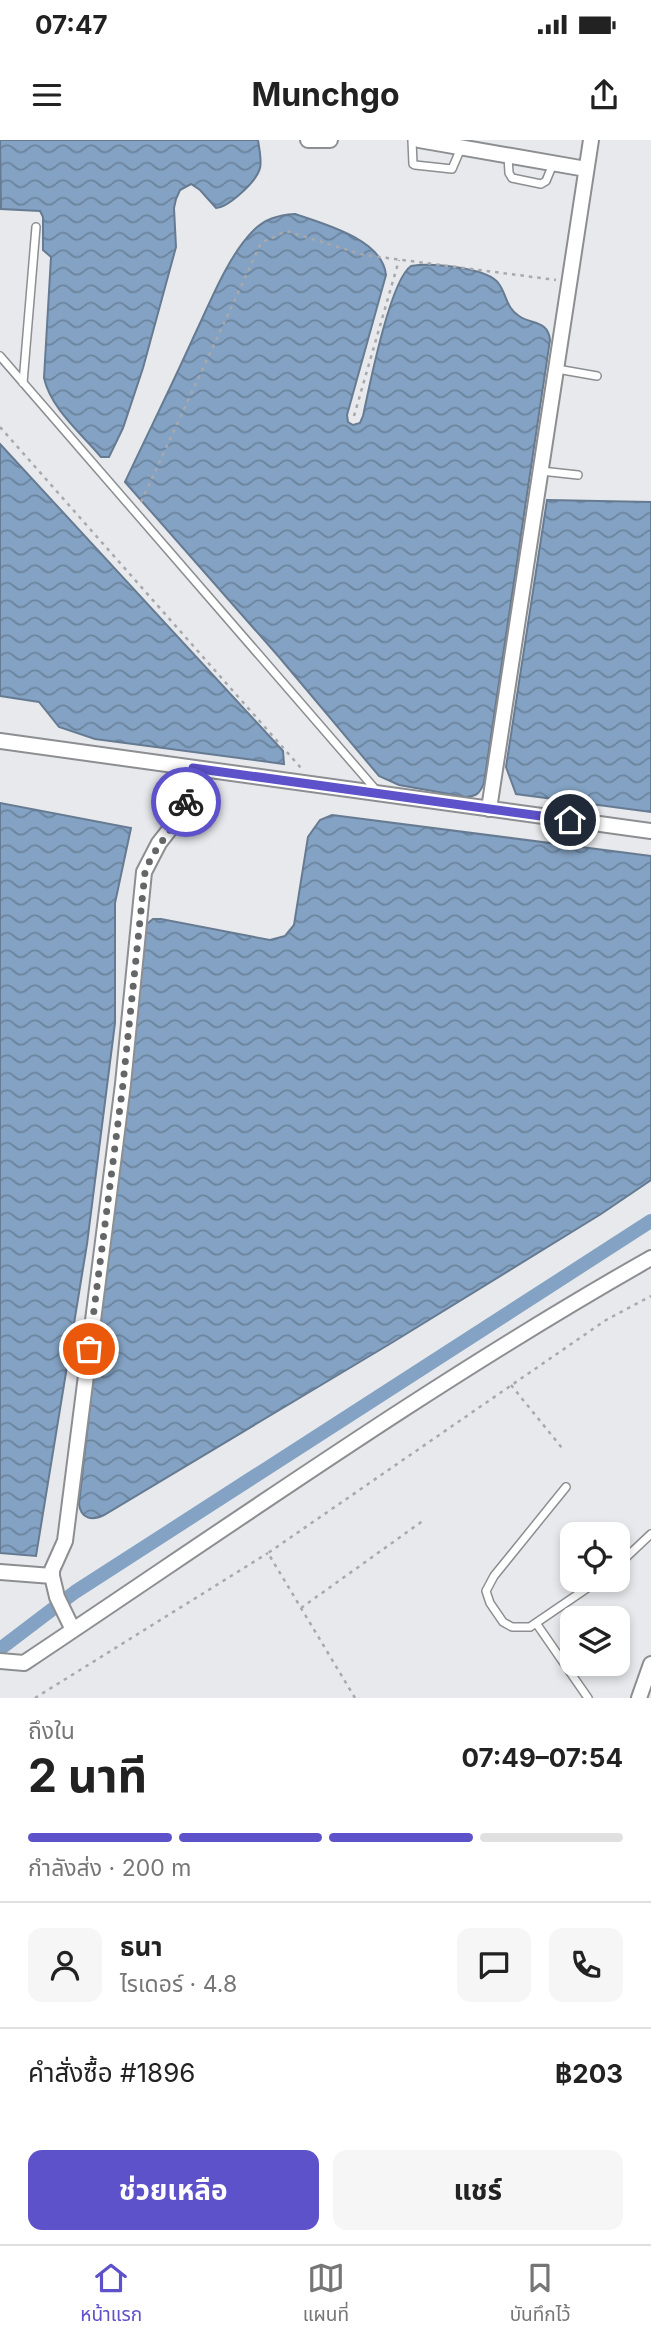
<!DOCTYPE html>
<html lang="th">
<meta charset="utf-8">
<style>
body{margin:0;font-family:Inter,"Noto Sans Thai",sans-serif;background:#f6f6f6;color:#222;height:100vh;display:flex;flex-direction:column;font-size:26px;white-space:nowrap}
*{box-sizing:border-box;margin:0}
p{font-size:23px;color:#767676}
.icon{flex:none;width:38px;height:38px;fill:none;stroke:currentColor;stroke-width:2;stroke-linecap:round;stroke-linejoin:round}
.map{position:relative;height:1558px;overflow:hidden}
.panel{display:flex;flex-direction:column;background:#fff;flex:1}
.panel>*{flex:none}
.tools{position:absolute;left:560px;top:1382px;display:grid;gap:14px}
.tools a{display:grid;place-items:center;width:70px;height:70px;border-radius:14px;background:#fff;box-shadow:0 4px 10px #0003;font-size:35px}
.pin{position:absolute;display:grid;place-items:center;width:60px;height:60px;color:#fff;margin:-30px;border:4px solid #fff;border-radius:50%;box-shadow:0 2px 7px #0007}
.courier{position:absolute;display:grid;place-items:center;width:70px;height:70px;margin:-35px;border:5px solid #5e52ca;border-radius:50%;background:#fff;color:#222;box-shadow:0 2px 9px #0007}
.headline em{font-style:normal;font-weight:700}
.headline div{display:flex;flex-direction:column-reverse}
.headline{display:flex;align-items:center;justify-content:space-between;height:119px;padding:0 28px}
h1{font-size:46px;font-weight:700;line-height:52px}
.bar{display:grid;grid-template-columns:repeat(4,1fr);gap:10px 7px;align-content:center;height:84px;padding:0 28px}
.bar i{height:9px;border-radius:5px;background:#e0e0e0}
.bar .on{background:#5e52ca}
.bar p{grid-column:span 4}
.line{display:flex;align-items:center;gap:18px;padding:0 28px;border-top:2px solid #e0e0e0}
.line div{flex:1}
.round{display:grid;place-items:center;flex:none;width:74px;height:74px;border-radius:14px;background:#f6f6f6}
.button{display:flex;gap:14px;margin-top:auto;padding:14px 28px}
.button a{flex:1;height:80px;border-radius:14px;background:#5e52ca;color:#fff;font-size:28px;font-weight:700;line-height:80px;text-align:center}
.button a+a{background:#f6f6f6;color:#222}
.status{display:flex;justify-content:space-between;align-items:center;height:49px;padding:0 35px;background:#fff;direction:ltr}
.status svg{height:19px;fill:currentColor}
header{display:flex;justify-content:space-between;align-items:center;height:91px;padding:0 28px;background:#fff;font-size:32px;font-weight:700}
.tabs{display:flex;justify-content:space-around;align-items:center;height:98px;border-top:2px solid #e0e0e0;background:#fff;font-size:19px;color:#767676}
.tabs a{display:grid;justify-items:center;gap:4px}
.tabs .on{color:#5e52ca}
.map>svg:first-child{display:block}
.water{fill:url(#water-waves);stroke:#667b92;stroke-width:2}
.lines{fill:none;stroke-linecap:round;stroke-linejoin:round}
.canal{stroke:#84a2c3;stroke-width:14}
.lane-casing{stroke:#8c8e91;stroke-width:10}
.street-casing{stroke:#8c8e91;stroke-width:18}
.path{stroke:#a8a9ac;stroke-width:2.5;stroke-dasharray:3.5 5;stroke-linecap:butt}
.lane{stroke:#fff;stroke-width:7}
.street{stroke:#fff;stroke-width:14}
.done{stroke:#656668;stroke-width:7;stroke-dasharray:0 12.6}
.route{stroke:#5e52ca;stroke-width:9}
</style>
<div class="status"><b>07:47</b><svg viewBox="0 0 49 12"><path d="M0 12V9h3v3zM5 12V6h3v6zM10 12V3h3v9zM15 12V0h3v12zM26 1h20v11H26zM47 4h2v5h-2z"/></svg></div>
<header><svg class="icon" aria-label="menu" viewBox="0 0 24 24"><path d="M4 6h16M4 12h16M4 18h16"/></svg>Munchgo<svg class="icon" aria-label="share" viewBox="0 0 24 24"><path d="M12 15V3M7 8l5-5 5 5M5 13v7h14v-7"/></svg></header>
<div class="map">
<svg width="651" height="1558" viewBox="0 0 651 1558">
<defs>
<pattern id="water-waves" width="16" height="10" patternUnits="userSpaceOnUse" patternTransform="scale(1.75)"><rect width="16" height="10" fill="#84a2c3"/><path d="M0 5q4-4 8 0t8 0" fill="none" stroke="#6b849e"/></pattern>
</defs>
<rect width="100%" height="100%" fill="#e7e9ec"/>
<!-- water -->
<path class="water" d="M0,0H258C259,8 262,20 260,28C257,41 229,67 216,68L200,50L191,44L180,50L176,59L174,68L176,107L143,228L123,288L109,317H101C81,293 51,269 44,238L51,117L43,110V77L40,71L1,69Z
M295,74C325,84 383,100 386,135L347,275L348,282L353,285L360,283L363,276C369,248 390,140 411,126C430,123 488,127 499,144C507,155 506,168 519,176C532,185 548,180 550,200L484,643C480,653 477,656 466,657L399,645L379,636L279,517L125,342C148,293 172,245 194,196C210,163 227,118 252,92C264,79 278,75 295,74Z
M0,304L283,611L284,624L95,599L59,587L39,562L0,556Z
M547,360L651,362V672L516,654L506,627Z
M0,663L131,688L115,763V883L87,1104L36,1416L0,1413Z
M332,675L651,716V1040L601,1074L393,1202L104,1375C92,1381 81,1379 79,1364L143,787L153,779H161L270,800L285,796L294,785L308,697L320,680Z"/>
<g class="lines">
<!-- canal -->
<path class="canal" d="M0,1509L75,1452L651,1081"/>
<defs>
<path id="lane" d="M412,0L413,24L415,25L452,29L461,8
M508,16L509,33L512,38L541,44L546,41L553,24
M0,216L376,650
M557,229L597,236
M23,243L36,87
M541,331L578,335
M566,1347L494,1436L486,1451L490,1463L503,1482L512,1487H530L599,1440
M618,1425L651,1394
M536,1483L588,1558"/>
<path id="street" d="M308,0H330
M419,0L586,29
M0,601L651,691
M489,669L591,0
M0,1432L52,1436
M73,1490L57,1457L52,1436V1430L65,1401L123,944L144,732L159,703L181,675L193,628
M0,1521L24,1523C231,1385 434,1241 651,1118
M639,1558L651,1524"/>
</defs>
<!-- lane casing -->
<use href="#lane" class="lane-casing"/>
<!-- street casing -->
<use href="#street" class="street-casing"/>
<!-- path -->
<path class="path" d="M354,276L399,120
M0,287L301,628
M141,362L261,103L286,91L364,115L556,140
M511,1245L562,1308
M301,1468L424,1380
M35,1558L268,1413
M355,1558L268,1413L606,1180L651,1156"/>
<!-- lane -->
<use href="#lane" class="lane"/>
<!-- street -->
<use href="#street" class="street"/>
</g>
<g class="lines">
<!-- done -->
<path class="done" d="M89,1209L123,944L145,732C154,706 176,688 186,662"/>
<!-- route -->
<path class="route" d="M186,662L193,628L570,680"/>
</g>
</svg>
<div class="tools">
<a><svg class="icon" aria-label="locate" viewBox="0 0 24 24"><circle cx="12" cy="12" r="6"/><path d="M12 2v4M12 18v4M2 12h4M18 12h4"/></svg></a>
<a><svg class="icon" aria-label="layers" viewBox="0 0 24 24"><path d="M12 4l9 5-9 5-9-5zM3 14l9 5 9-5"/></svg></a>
</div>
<div class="pin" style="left:89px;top:1209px;background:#ea580c"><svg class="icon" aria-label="bag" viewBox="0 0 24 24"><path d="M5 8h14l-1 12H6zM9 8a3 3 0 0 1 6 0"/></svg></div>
<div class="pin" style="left:570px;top:680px;background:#1f2937"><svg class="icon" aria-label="home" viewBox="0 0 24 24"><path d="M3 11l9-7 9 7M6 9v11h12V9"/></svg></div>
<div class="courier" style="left:186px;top:662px"><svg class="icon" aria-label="bike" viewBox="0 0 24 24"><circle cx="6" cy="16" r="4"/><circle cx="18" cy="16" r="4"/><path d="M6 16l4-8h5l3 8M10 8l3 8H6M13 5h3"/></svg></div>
</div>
<section class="panel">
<div class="headline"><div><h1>2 นาที</h1><p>ถึงใน</p></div><em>07:49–07:54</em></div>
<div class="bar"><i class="on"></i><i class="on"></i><i class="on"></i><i></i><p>กำลังส่ง · 200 m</p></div>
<div class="line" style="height:126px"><a class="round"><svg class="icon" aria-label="person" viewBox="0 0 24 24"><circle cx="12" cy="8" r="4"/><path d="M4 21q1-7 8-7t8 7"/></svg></a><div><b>ธนา</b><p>ไรเดอร์ · 4.8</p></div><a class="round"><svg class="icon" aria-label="chat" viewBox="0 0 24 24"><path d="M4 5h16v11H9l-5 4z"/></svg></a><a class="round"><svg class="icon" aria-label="phone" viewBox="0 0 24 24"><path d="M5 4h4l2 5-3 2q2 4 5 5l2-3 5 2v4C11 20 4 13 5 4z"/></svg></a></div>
<div class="line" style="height:91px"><div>คำสั่งซื้อ #1896</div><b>฿203</b></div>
<div class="button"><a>ช่วยเหลือ</a><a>แชร์</a></div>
</section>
<nav class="tabs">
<a class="on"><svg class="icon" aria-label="home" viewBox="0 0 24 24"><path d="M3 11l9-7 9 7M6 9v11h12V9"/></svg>หน้าแรก</a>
<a><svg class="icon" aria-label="map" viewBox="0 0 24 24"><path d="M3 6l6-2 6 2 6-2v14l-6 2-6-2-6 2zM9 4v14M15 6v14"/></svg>แผนที่</a>
<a><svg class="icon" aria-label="saved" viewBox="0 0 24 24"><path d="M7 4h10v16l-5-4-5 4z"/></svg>บันทึกไว้</a>
</nav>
